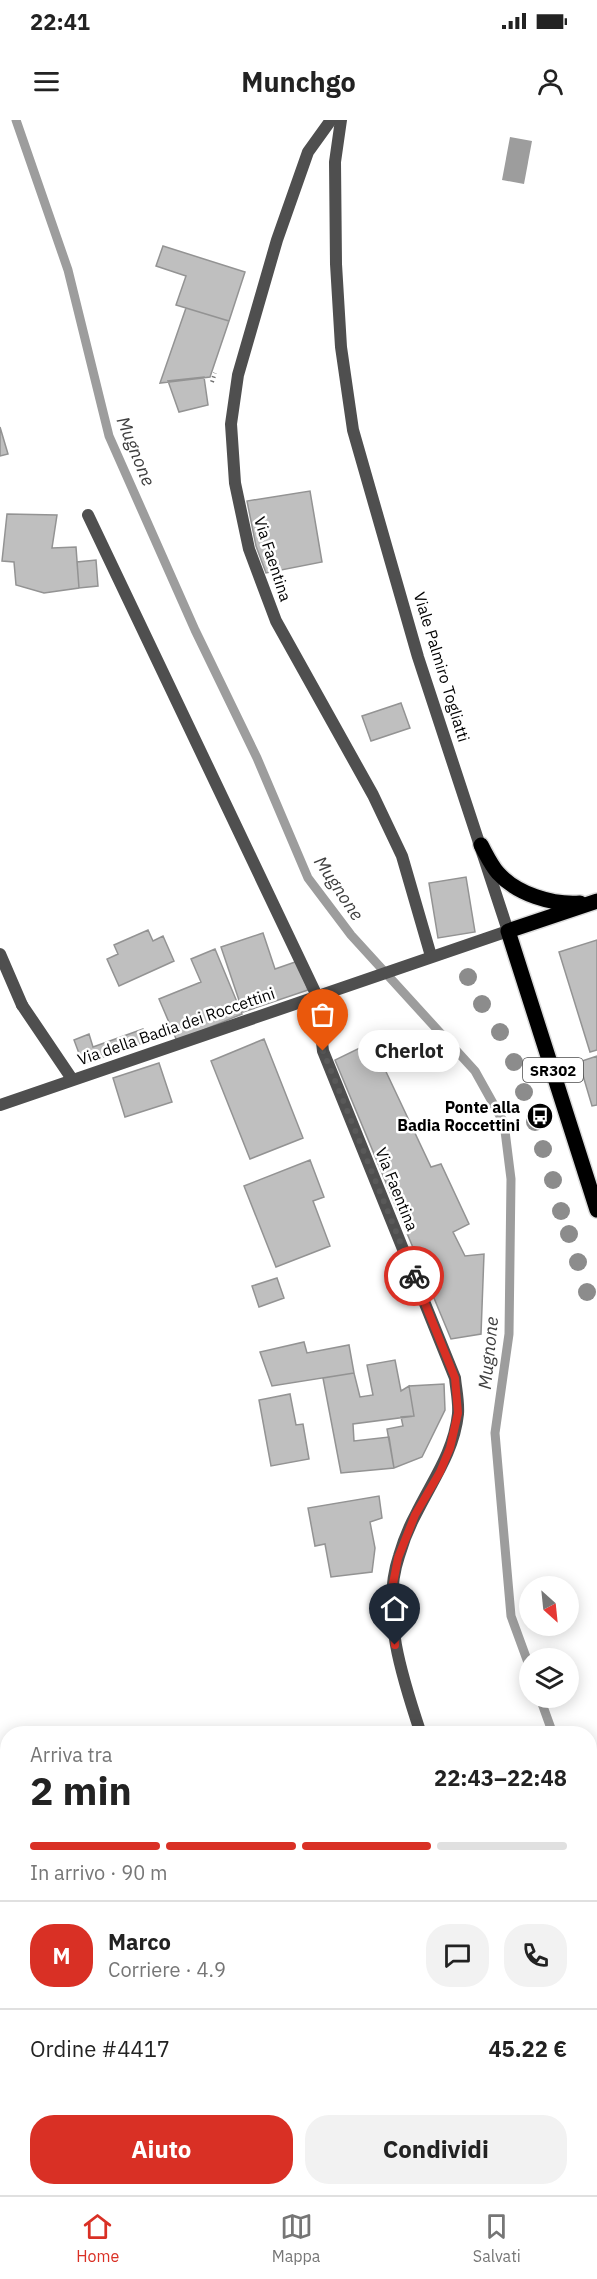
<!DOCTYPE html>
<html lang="it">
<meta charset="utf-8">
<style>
body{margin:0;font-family:"IBM Plex Sans",sans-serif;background:#f2f2f2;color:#222;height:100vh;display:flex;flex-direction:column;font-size:22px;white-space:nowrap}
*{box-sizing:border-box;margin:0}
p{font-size:20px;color:#767676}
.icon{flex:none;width:33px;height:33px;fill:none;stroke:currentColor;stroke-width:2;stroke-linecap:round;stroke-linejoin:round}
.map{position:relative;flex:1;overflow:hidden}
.panel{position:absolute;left:0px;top:1606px;width:597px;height:470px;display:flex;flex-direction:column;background:#fff;border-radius:24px 24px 0 0;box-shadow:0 3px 15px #0003}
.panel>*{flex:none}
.needle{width:39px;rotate:153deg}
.buttons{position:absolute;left:519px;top:1456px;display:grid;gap:12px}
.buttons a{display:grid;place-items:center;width:60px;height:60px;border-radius:50%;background:#fff;box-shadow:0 3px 15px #0003;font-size:30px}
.pin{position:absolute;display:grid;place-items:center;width:51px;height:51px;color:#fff;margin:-62px -26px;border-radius:50% 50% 50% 0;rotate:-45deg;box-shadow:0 0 6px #0007}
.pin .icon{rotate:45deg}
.courier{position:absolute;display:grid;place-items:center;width:60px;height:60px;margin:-30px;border:4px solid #d93025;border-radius:50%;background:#fff;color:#222;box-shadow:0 2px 8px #0007}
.bubble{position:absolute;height:42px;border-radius:21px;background:#fff;box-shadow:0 3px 15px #0003;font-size:20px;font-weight:700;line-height:42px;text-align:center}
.summary em{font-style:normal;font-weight:700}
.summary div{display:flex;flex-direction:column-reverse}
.summary{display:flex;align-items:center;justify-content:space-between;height:102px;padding:0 30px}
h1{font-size:39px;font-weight:700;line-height:45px}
.bar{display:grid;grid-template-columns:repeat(4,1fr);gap:9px 6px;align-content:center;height:72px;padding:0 30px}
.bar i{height:8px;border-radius:4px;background:#e0e0e0}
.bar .on{background:#d93025}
.bar p{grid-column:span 4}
.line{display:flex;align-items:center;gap:15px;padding:0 30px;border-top:2px solid #e0e0e0}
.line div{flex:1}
.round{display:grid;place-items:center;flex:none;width:63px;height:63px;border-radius:24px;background:#f2f2f2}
.button{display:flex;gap:12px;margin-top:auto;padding:12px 30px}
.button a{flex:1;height:69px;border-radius:24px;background:#d93025;color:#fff;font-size:24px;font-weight:700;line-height:69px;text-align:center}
.button a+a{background:#f2f2f2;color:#222}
.status{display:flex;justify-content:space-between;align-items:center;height:42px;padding:0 30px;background:#fff;direction:ltr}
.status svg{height:16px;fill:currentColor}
header{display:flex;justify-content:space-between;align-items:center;height:78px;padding:0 30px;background:#fff;font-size:27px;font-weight:700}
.tab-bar{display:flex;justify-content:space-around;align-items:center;height:84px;border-top:2px solid #e0e0e0;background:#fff;font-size:16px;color:#767676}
.tab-bar a{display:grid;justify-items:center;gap:3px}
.tab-bar .on{color:#d93025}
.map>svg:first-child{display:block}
.water{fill:#9d9d9d}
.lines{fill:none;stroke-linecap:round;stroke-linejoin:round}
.stream{stroke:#9d9d9d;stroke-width:9}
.building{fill:#bfbfbf;stroke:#939393;stroke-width:1.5}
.primary-casing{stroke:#dbdbdb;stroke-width:18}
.path{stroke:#717171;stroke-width:4;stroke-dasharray:1.5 3;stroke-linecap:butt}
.service{stroke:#4f4f4f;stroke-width:12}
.minor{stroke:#4f4f4f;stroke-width:12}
.tertiary{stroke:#4f4f4f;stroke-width:12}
.primary{stroke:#000;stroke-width:15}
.tree{fill:#8c8c8c}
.done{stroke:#595959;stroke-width:6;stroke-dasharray:0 10.8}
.route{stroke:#d93025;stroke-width:8}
.labels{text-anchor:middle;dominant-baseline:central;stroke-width:5;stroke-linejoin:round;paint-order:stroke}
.shield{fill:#fff;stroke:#4c4c4c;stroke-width:1.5}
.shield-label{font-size:15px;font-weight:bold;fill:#000}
.street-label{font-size:16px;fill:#000;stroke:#fff}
.poi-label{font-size:16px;font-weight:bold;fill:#000;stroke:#fff;text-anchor:end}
.water-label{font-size:18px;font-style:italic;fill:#3e3e3e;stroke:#fff}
</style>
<div class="status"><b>22:41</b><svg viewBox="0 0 49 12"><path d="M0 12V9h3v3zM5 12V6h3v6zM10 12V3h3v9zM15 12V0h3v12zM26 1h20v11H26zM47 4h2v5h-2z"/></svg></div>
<header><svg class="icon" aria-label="menu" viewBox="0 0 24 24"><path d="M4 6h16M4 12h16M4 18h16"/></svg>Munchgo<svg class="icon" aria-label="person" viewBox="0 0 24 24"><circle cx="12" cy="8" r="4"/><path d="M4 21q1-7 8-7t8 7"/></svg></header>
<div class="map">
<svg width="597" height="2075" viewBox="0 0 597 2075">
<rect width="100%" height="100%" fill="#fff"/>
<!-- water -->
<path class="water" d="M510,17L532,21L524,64L502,60Z"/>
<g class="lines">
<!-- stream -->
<path class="stream" d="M16,0L68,150L109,316L195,510L257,638L308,758L351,815L475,951L504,1003L511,1059L509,1214L495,1313L511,1496L530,1548
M540,1578L553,1614
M590,1698L597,1715"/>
</g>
<!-- building -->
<path class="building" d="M163,126L245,152L229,201L176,185L186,156L156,146Z
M186,188L229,201L210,257L160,263Z
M204,257L208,285L179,292L168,261Z
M0,307L8,334L0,336Z
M310,371L322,442L266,453L256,426L247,381Z
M7,394L57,395L52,428L76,427L79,468L44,473L16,465L14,442L2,441Z
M96,440L98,466L79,468L77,442Z
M401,583L410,608L371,621L362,596Z
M466,757L475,812L438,818L429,763Z
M148,810L153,821L163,816L174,841L119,866L107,839L118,834L114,825Z
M263,813L275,849L298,841L308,870L243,892L221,827Z
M597,820V930L590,932L559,832Z
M215,829L242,894L177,921L159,879L201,862L191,839Z
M143,909L148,921L83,944L74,920L89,914L93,927Z
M264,919L303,1018L250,1039L211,941Z
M372,922L431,1047L441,1044L469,1104L453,1112L465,1136L484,1134L481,1214L451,1219L335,940Z
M597,936V985L592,986L579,942Z
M159,943L172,982L125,997L113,958Z
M310,1040L324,1077L313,1081L330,1126L276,1147L244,1066Z
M277,1158L284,1178L259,1187L252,1166Z
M304,1222L307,1233L349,1225L354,1253L272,1266L260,1232Z
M395,1240L401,1271L409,1266L414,1296L353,1304L354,1321L389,1317L394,1348L341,1353L323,1258L354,1253L360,1277L373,1275L367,1245Z
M444,1264L445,1290L422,1337L394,1348L387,1309L403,1306L401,1297L414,1296L409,1266Z
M290,1274L296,1305L303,1304L309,1339L271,1346L259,1280Z
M379,1376L382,1398L370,1402L375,1428L372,1452L331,1457L325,1424L315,1426L308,1388Z
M0,1990H3L0,2064Z"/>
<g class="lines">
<defs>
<path id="primary" d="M481,725C486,734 491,745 498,753C517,774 552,785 580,783
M597,781L508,811L597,1090"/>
</defs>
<!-- primary casing -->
<use href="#primary" class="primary-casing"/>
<!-- path -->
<path class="path" d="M212,262L215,253
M366,2068L367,2075"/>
<!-- service -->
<path class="service" d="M88,395L317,876
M0,834L22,885"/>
<!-- minor -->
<path class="minor" d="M331,0L308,32L277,120L238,255L231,304L235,363L249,429L276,501L373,675L402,736L431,836
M317,876L323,931L455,1258C456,1269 459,1282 458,1294C454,1332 432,1361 416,1394C409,1407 403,1422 399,1436C380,1492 403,1560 421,1614
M22,885L72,959
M590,1939L597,1957"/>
<!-- tertiary -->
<path class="tertiary" d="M0,985L508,811L418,537L353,310L341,227L336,144L335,42L341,0"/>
<!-- primary -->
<use href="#primary" class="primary"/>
</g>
<!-- trees -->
<g class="tree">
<circle cx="468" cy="857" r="9"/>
<circle cx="482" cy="884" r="9"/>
<circle cx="500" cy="912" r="9"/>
<circle cx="514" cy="942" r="9"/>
<circle cx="524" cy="972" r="9"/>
<circle cx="535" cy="1002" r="9"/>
<circle cx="543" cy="1029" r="9"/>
<circle cx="553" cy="1060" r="9"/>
<circle cx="561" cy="1091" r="9"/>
<circle cx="569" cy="1114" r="9"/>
<circle cx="578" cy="1142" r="9"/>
<circle cx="587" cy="1172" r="9"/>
</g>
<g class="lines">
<!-- done -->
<path class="done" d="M323,931L414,1156"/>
<!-- route -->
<path class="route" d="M395,1525L392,1469L398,1438L415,1395L440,1352L450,1328L458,1293L455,1258L414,1156"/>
</g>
<!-- icons -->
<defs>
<symbol id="bus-disc" viewBox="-11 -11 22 22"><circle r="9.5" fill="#000" stroke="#fff"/><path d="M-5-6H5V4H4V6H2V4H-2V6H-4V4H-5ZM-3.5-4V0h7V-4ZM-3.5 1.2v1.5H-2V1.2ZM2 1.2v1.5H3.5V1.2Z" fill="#fff"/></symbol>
</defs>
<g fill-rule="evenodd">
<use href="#bus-disc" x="525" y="981" width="30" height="30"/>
</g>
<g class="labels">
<!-- shield labels -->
<rect class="shield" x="523" y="938" width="60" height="24" rx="4.5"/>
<g class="shield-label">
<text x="553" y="950">SR302</text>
</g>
<!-- street labels -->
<g class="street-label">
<text transform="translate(273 439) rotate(72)">Via Faentina</text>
<text transform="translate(442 547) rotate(73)">Viale Palmiro Togliatti</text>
<text transform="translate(176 906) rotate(-19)">Via della Badia dei Roccettini</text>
<text transform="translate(397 1069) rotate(68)">Via Faentina</text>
</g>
<!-- poi labels -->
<g class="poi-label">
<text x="520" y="987">Ponte alla<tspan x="520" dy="18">Badia Roccettini</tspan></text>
</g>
<!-- water labels -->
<g class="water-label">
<text transform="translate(136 331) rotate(68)">Mugnone</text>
<text transform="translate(339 768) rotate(56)">Mugnone</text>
<text transform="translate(488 1233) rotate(-84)">Mugnone</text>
</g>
</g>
</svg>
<div class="buttons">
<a><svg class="needle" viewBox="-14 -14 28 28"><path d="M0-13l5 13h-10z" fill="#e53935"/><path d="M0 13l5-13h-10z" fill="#767676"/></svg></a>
<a><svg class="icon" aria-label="layers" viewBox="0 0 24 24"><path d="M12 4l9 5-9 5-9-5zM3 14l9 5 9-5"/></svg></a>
</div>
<div class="pin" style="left:323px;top:931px;background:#ea580c"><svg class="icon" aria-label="bag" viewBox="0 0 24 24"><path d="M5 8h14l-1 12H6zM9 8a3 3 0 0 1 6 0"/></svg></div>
<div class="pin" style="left:395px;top:1525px;background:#1f2937"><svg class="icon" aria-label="home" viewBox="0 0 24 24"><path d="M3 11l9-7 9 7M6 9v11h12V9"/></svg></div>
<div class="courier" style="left:414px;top:1156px"><svg class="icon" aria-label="bike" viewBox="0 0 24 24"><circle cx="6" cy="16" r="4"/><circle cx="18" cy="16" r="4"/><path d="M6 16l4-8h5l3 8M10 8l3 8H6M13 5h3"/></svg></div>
<div class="bubble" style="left:358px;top:910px;width:102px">Cherlot</div>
<section class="panel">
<div class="summary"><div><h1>2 min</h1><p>Arriva tra</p></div><em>22:43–22:48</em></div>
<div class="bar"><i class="on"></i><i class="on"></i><i class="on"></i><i></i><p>In arrivo · 90 m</p></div>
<div class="line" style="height:108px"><b class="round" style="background:#d93025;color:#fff">M</b><div><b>Marco</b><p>Corriere · 4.9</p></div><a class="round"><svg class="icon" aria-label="chat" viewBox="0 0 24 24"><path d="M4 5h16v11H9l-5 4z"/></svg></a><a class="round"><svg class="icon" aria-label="phone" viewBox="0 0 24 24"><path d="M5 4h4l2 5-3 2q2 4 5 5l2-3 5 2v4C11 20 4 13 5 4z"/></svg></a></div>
<div class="line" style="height:78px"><div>Ordine #4417</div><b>45.22 €</b></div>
<div class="button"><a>Aiuto</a><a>Condividi</a></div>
</section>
</div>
<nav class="tab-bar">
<a class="on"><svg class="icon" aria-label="home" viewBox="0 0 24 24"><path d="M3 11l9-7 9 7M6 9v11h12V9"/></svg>Home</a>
<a><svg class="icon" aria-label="map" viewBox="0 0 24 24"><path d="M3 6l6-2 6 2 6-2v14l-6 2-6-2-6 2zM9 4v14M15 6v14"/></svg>Mappa</a>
<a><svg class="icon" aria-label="saved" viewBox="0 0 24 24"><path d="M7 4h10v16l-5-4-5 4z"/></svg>Salvati</a>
</nav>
